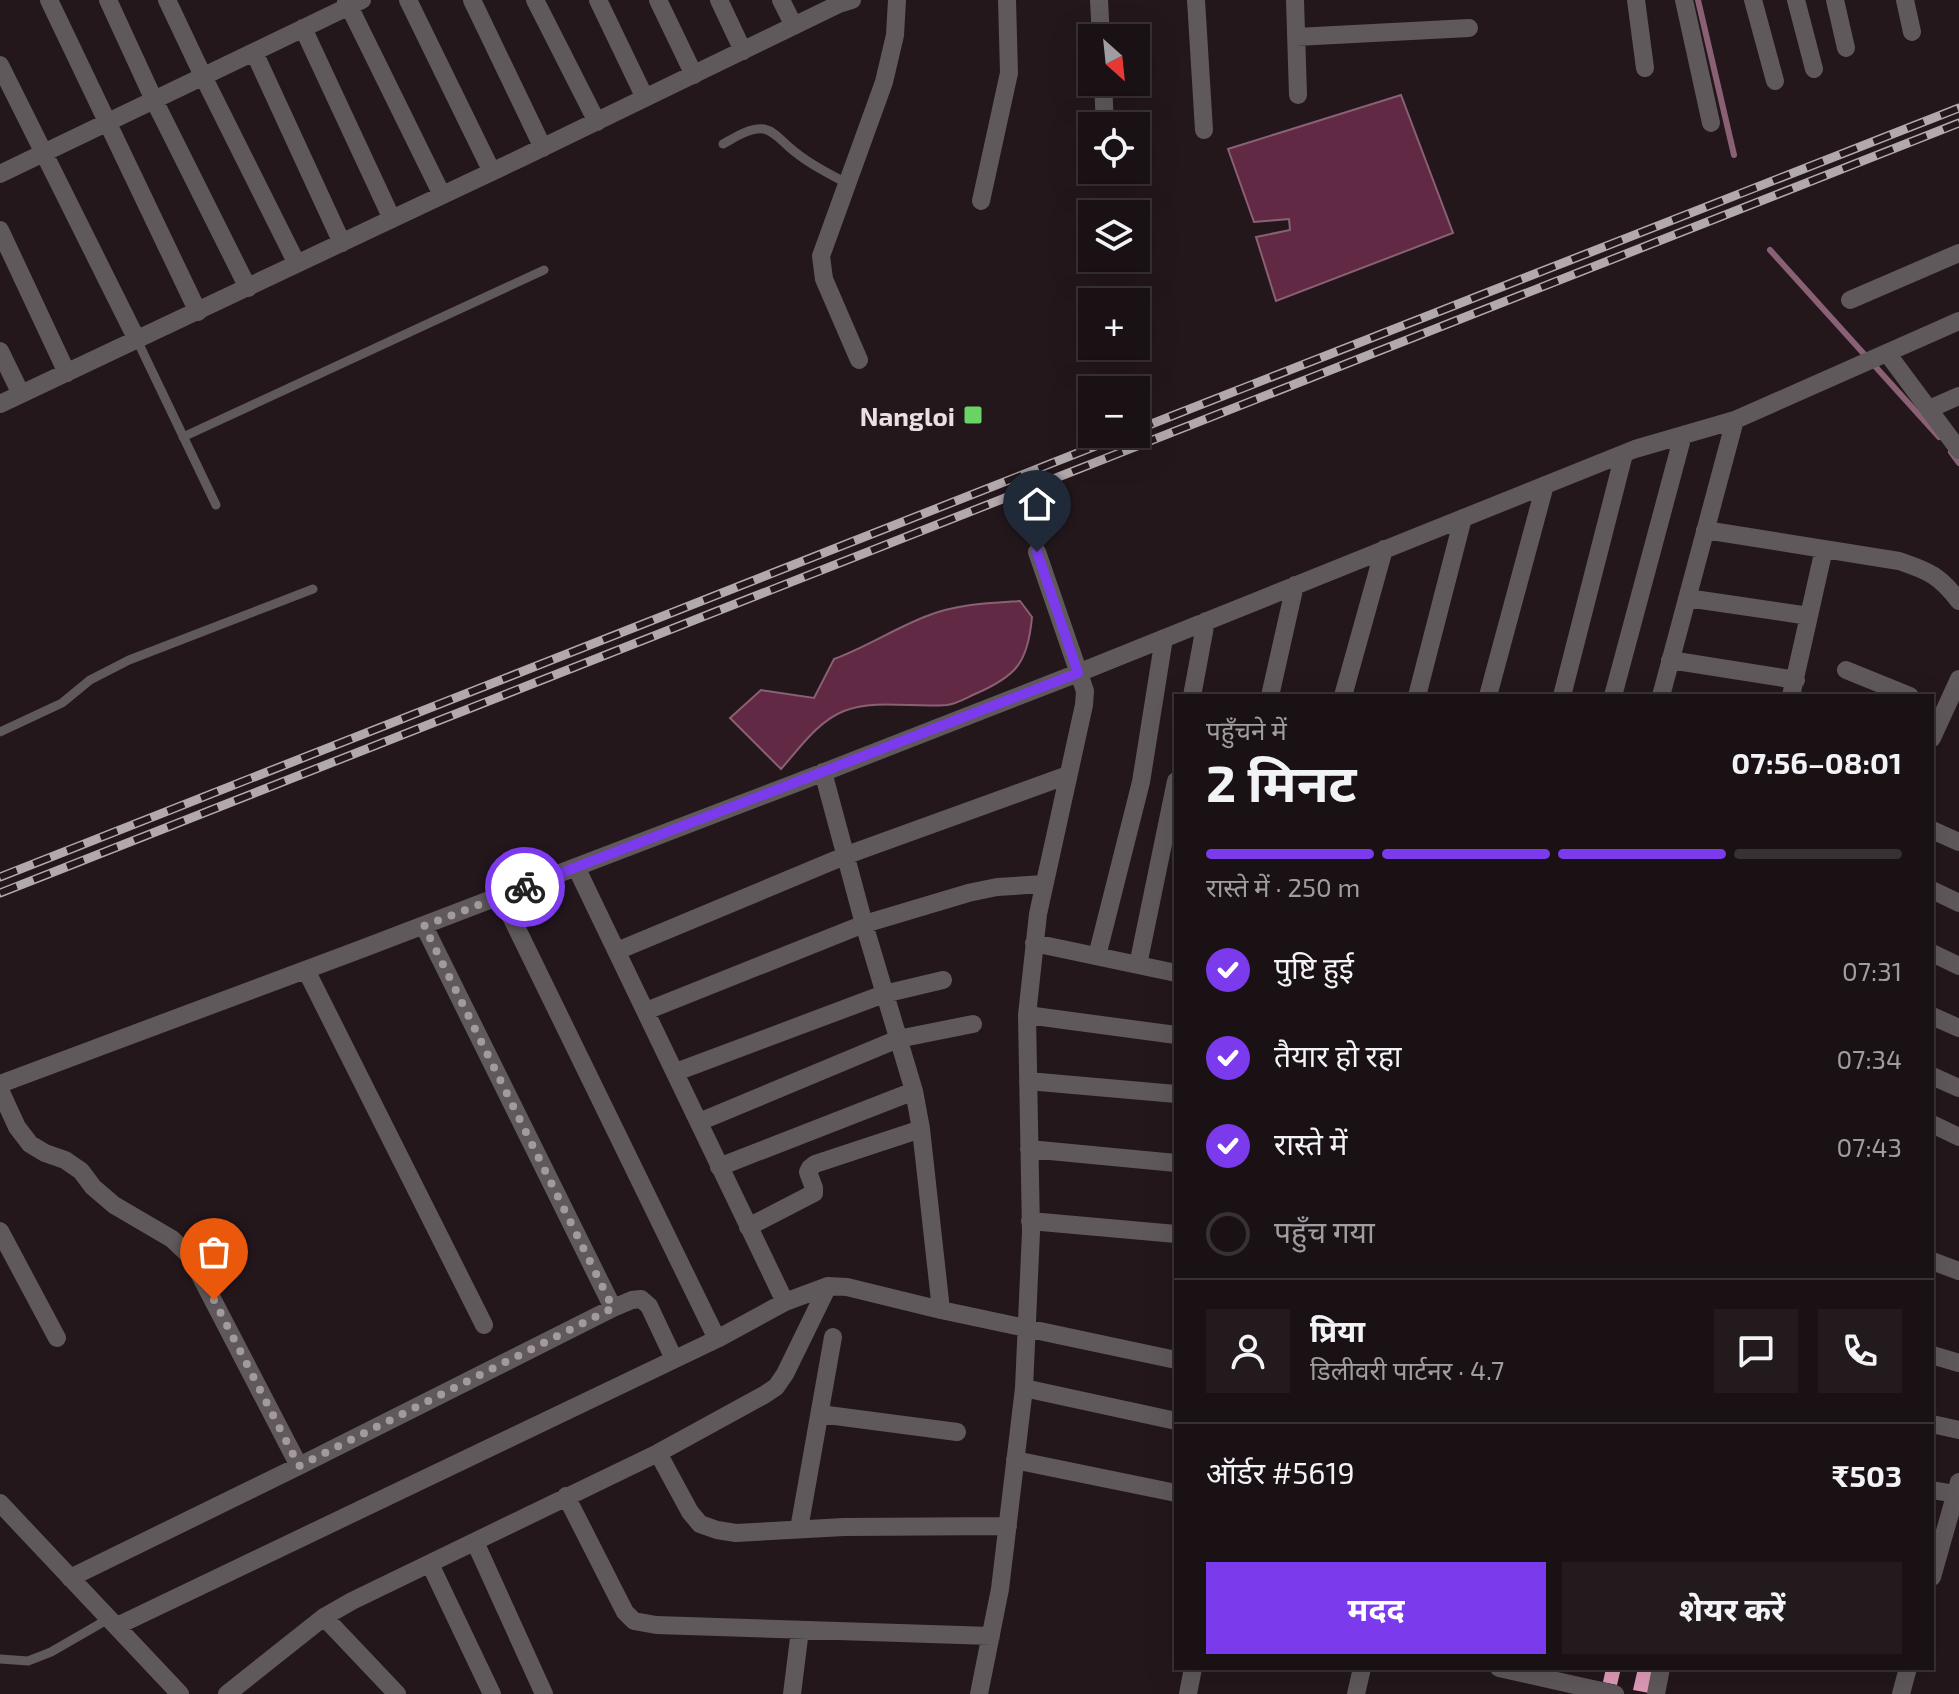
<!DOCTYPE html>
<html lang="hi">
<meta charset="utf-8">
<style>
body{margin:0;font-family:"Exo 2","Noto Sans Devanagari",sans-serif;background:#231a1e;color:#f1f3f6;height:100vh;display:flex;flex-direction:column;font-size:30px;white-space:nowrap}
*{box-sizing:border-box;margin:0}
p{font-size:26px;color:#9f9da0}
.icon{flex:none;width:44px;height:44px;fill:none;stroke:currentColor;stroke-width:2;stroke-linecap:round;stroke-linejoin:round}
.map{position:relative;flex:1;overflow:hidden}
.sheet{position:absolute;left:1174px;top:694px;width:760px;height:976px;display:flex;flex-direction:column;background:#1a1115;border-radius:0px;box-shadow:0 8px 32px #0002,0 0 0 2px #383134}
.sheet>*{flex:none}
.needle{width:52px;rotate:153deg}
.tools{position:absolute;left:1078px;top:24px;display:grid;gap:16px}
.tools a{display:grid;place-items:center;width:72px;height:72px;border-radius:0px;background:#1a1115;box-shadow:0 8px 32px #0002,0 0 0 2px #383134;font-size:40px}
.pin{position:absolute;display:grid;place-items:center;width:68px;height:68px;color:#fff;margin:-82px -34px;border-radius:50% 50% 50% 0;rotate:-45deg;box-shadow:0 0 8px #0007}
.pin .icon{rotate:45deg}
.courier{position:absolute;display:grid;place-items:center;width:80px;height:80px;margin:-40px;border:6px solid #7c3aed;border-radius:50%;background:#fff;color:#222;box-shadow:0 2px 10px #0007}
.head em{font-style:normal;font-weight:700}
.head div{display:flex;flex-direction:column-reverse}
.head{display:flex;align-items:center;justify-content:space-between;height:136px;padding:0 32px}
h1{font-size:52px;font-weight:700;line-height:60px}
.bar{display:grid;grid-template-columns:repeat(4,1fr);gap:12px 8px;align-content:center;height:96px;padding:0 32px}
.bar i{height:10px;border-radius:6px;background:#383134}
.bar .current{background:#7c3aed}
.bar p{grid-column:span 4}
.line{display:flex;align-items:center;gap:20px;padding:0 32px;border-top:2px solid #383134}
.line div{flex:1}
.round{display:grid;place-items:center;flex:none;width:84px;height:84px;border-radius:0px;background:#231a1e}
ol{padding:0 32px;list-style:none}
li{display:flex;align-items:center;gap:24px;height:88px}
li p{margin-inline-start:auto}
li .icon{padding:8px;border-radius:50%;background:#7c3aed;color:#fff;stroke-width:4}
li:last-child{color:#9f9da0}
li i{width:44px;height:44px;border:4px solid #383134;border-radius:50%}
.primary-button{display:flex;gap:16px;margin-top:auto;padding:16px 32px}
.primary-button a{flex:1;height:92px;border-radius:0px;background:#7c3aed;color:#fff;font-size:32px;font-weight:700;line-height:92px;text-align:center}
.primary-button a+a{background:#231a1e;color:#f1f3f6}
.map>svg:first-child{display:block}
.water{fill:#622944;stroke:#8a6074;stroke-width:2}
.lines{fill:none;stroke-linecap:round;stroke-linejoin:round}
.stream{stroke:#8a6074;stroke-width:6}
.building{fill:#e19cb9}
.lane{stroke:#5f595b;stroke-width:9}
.street{stroke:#5f595b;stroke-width:18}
.rail-casing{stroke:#b2a9ad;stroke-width:9}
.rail{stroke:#23171c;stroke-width:6;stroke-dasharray:18;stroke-linecap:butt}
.done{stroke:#a49a9e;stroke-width:8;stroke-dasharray:0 14.4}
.route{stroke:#7c3aed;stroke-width:10}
.poi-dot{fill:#69d464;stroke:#23171c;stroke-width:3}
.labels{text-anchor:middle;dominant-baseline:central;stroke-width:8;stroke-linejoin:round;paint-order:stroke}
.poi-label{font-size:26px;font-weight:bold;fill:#e9e0e4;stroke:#23171c;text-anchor:end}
</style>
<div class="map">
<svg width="1959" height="1694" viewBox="0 0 1959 1694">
<rect width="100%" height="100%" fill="#23171c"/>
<!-- water -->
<path class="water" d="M1401,95L1453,233L1276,301L1256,237L1290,230L1289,219L1254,222L1228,149Z
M1020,601L1032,617C1028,662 1017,676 975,694C966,698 956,704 947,705C912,708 877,699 844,711C818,721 799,749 781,769L730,718L761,690L814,698L834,659C867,647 895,628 927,616C957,604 989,603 1020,601Z"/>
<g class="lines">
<!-- stream -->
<path class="stream" d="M1698,0L1734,155
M1770,250L1939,437
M1951,452L1959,463"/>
</g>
<!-- building -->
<path class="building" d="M1606,1668H1621L1617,1685L1603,1682Z
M1638,1668H1660L1655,1694L1633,1690Z"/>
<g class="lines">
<!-- lane -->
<path class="lane" d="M723,144C734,138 750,127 764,129C774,131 782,141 789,147C807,163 828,173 848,184
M137,340L216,505
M183,437L544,270
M0,732L62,703L90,680L129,660L313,589
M0,1659L28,1661L51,1652L110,1618"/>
<!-- street -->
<path class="street" d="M49,0L198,312
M108,0L154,100L248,288
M167,0L203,76L297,264
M346,0L442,195
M408,0L492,172
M472,0L543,148
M535,0L597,122
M598,0L645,98
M658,0L694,75
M719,0L743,51
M781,0L794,26
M1099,0L1101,38
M1196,0L1204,130
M1295,0L1298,95
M1636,0L1645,68
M1684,0L1711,123
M1753,0L1775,81
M1796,0L1814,69
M1835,0L1846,48
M1905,0L1912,32
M303,28L392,219
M1296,37L1469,28
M254,52L342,243
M0,65L137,340
M1103,82L1105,126
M0,174L362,0
M981,201L1009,73L1007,0
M0,230L67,373
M1850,300L1959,253
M0,351L21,394
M1887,353L1959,450
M859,360L824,279L821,256L884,82L895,35L897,0
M0,404L521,158L839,4L852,0
M1929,409L1959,396
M1705,530L1899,561C1929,571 1940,576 1959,601
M1687,598L1809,616
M1670,660L1796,680
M1846,670L1910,696
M1192,696L1206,621
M1270,696L1295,585
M1343,696L1384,549
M1417,696L1463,518
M1488,696L1545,485
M1562,696L1624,454
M1613,696L1683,435
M1661,696L1735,420
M1791,696L1824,549
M1932,738L1959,679
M823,772L864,924L914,1091L921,1129L941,1310
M1932,830L1959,842
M576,867L785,1302
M1932,890L1959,903
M501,896L717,1339
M424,926L613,1308
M1034,943L1176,973
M617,951L847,855L1068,775
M1932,953L1959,966
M1097,956L1141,782L1164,638
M1138,965L1176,781
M306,970L484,1325
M646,1011L864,924L968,893L997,887L1044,884
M1027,1015L1176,1035
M1932,1016L1959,1028
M676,1072L884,994L943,980
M1932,1076L1959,1088
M1028,1081L1176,1094
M0,1084L364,948L796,783L1078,673L1635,449L1735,420L1959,321
M0,1090L17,1127L30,1144L45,1153L65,1160L81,1171L93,1187L114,1205L172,1239L190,1256L299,1466
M699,1122L898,1039L973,1024
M1932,1124L1959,1137
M1029,1149L1176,1163
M719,1167L914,1091
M1030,1221L1176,1234
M748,1227L814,1193V1188L808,1172L810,1168L815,1164L921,1129
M0,1231L57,1338
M1932,1261L1959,1271
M1932,1355L1959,1363
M1024,1388L1176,1421
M820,1414L957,1432
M1932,1424L1959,1430
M658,1453L690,1512L700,1524L717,1530L736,1533L844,1527L1008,1526
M1015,1460L1176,1493
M1932,1490L1955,1494
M566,1496L625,1612L634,1621L656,1625L991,1636
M0,1503L180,1694
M799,1529L833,1337
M475,1542L544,1694
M430,1564L492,1694
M1932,1577L1959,1482
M70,1578L299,1466L613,1308L632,1300L641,1299L649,1306L674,1359
M324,1617L397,1694
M117,1626L717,1339L785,1302L828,1286L847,1287L941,1310L1176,1360
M1499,1668L1615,1694
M227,1694L324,1617L352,1601L658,1453L764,1395L776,1387L785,1374L828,1286
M792,1694L800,1630
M979,1694L1000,1589L1024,1388L1031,1232L1027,1015L1038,914L1084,705L1085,691L1037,552
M1188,1694L1193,1668
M1356,1694L1362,1668
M1656,1694L1661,1668
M1901,1694L1908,1668"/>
<defs>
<path id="rail" d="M1136,430L1959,108
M0,877L1126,434
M0,893L1959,123"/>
</defs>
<!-- rail casing -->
<use href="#rail" class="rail-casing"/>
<!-- rail -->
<use href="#rail" class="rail"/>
</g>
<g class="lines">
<!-- done -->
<path class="done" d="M214,1300L299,1466L613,1308L424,926L525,887"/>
<!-- route -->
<path class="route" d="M525,887L1078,673L1037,552"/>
</g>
<!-- markers -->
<rect class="poi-dot" x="963" y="405" width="20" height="20" rx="4"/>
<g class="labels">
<!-- poi labels -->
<g class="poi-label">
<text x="955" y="415">Nangloi</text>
</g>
</g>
</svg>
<div class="tools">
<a><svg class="needle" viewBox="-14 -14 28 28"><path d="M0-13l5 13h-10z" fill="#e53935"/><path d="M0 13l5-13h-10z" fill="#9f9da0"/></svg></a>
<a><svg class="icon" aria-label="locate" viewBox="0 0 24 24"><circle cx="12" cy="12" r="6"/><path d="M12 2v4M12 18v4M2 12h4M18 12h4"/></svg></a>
<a><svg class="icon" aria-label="layers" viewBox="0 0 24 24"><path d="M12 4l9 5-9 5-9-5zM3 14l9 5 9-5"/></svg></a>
<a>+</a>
<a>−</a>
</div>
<div class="pin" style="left:214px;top:1300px;background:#ea580c"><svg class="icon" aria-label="bag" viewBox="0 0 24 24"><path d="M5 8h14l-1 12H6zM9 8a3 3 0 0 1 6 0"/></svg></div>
<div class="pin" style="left:1037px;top:552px;background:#1f2937"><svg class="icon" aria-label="home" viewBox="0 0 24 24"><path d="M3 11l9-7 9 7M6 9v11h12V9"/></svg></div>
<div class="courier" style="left:525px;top:887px"><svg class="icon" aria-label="bike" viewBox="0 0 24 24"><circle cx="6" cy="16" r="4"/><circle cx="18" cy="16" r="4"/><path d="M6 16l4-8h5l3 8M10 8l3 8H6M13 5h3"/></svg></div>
<section class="sheet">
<div class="head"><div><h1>2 मिनट</h1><p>पहुँचने में</p></div><em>07:56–08:01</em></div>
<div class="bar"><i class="current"></i><i class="current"></i><i class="current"></i><i></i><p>रास्ते में · 250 m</p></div>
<ol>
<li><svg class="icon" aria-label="check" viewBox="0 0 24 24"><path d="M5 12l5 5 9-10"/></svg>पुष्टि हुई<p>07:31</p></li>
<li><svg class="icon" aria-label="check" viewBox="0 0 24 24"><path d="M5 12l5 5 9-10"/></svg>तैयार हो रहा<p>07:34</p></li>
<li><svg class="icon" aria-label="check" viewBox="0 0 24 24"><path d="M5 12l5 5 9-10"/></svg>रास्ते में<p>07:43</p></li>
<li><i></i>पहुँच गया</li>
</ol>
<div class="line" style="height:144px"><a class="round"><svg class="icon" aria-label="person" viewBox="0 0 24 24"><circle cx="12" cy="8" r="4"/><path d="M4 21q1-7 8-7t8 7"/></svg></a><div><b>प्रिया</b><p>डिलीवरी पार्टनर · 4.7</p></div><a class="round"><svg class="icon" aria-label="chat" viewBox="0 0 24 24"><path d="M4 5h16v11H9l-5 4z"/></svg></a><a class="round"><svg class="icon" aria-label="phone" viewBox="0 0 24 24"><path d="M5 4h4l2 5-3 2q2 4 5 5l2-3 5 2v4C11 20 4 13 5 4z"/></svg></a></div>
<div class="line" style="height:104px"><div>ऑर्डर #5619</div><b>₹503</b></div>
<div class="primary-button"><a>मदद</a><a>शेयर करें</a></div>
</section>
</div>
